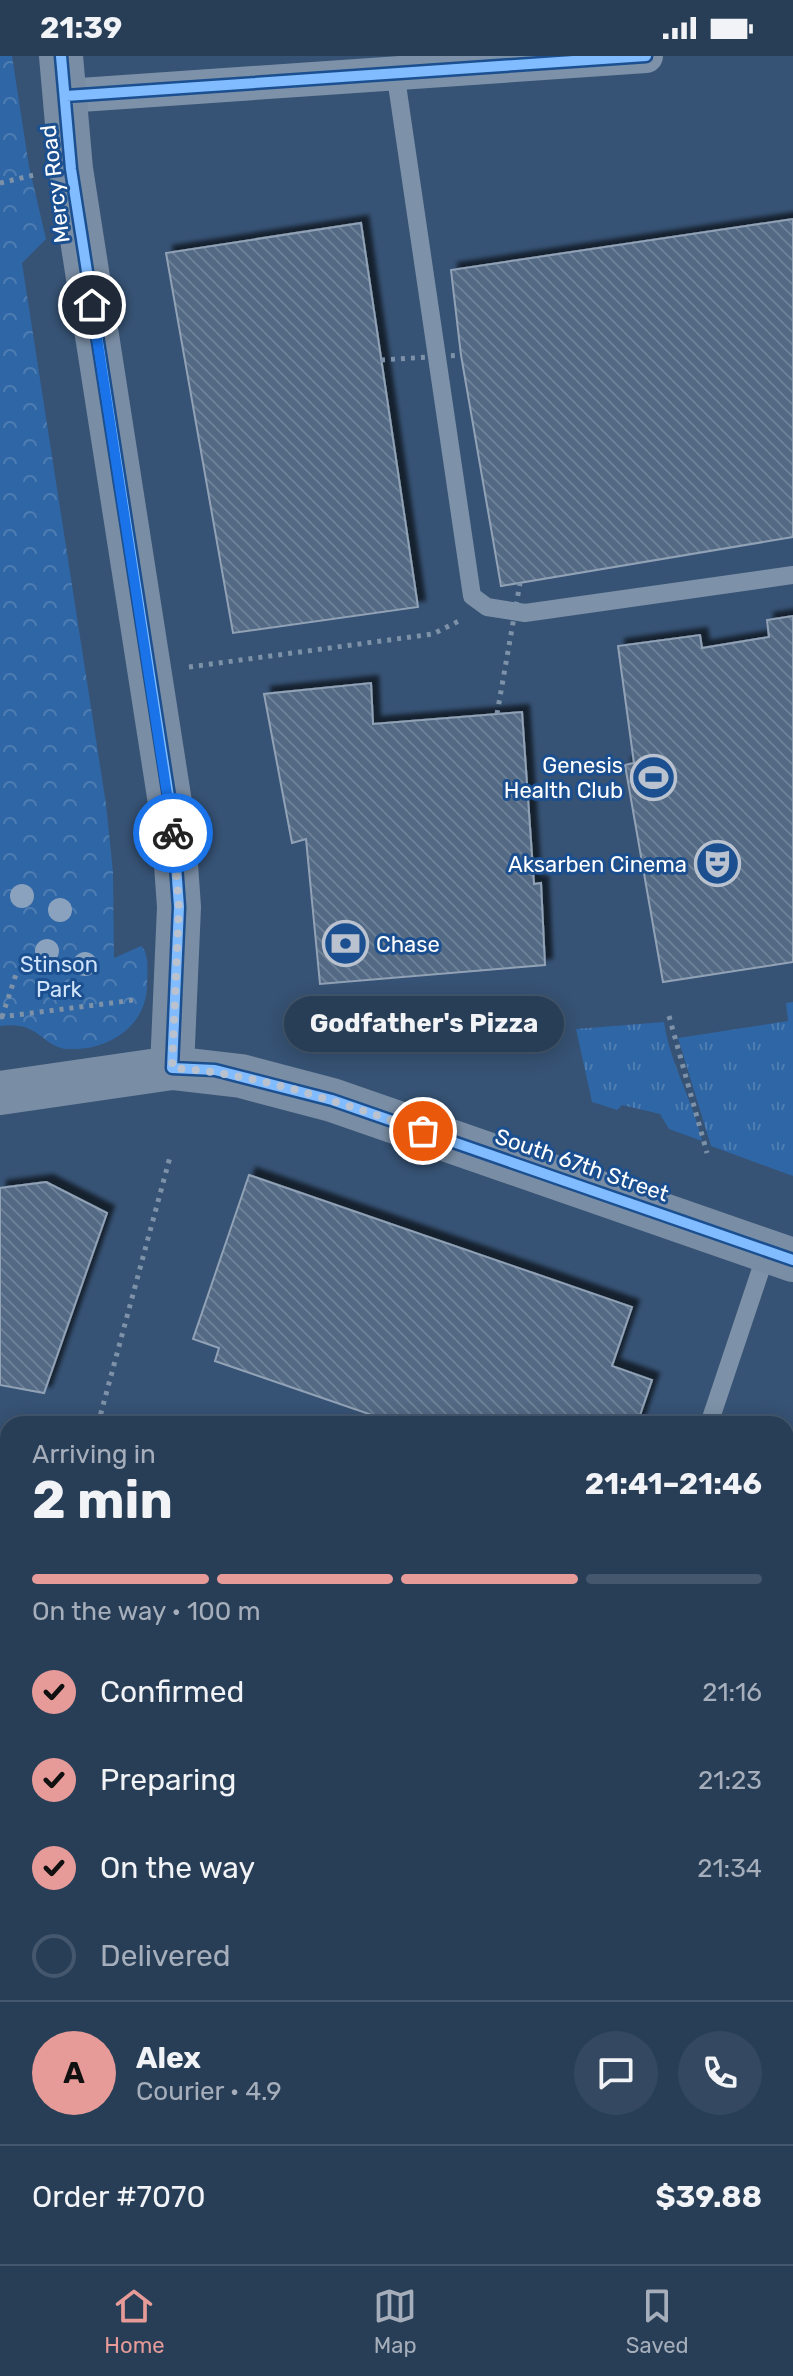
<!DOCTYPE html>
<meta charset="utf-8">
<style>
body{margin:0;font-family:Rubik,sans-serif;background:#344961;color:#f1f3f6;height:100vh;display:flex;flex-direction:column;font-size:30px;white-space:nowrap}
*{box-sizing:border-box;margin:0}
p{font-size:26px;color:#a5aeba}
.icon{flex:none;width:44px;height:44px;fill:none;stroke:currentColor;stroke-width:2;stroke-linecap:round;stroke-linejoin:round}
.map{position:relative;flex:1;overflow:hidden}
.side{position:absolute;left:0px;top:1360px;width:794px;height:848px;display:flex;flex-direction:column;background:#283e57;border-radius:24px 24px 0 0;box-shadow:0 4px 20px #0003,0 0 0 2px #44576d}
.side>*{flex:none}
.pin{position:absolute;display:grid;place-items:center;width:68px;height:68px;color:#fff;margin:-34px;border:4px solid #fff;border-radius:50%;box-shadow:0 2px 8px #0007}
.courier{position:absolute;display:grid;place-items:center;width:80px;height:80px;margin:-40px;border:6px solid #1a73e8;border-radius:50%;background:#fff;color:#222;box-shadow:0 2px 10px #0007}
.bubble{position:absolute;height:56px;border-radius:28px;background:#283e57;box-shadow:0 4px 20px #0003,0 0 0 2px #44576d;font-size:26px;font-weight:700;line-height:56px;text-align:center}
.headline em{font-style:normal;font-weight:700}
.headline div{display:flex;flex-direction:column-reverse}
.headline{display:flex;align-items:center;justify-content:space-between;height:136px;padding:0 32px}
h1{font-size:52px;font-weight:700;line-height:60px}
.bar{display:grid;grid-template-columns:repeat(4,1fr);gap:12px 8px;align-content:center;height:96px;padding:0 32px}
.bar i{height:10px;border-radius:6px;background:#44576d}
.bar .selected{background:#e69b98}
.bar p{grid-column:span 4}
.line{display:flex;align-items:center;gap:20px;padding:0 32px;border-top:2px solid #44576d}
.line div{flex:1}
.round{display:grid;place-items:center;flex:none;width:84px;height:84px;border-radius:42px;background:#344961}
ol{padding:0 32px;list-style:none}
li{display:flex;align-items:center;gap:24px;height:88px}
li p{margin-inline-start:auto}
li .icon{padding:8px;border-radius:50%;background:#e69b98;color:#111;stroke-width:4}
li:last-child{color:#a5aeba}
li i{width:44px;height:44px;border:4px solid #44576d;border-radius:50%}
.status{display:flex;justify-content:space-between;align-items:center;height:56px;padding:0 40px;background:#283e57;direction:ltr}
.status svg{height:22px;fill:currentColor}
.dock{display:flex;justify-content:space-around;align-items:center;height:112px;border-top:2px solid #44576d;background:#283e57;font-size:22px;color:#a5aeba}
.dock a{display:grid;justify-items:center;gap:4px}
.dock .selected{color:#e69b98}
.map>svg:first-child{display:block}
.grass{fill:url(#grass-tufts)}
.park{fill:url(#park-crowns)}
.building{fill:url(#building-back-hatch);stroke:#92a2b6;stroke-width:2;filter:url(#shadow)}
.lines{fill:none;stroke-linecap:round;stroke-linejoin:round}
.path{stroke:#7d92a8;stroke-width:5;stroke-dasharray:4 6;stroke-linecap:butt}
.service{stroke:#7d92a8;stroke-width:18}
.minor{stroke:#7d92a8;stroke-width:34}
.secondary{stroke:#798da4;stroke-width:44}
.path-bridge{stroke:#7d92a8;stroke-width:5;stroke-dasharray:4 6;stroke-linecap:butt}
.cycleway-casing{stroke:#1b4f8f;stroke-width:15}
.cycleway{stroke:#80bcff;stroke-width:10}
.tree{fill:#8aa2be}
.done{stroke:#b9c2ce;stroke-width:8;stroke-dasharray:0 14.4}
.route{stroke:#1a73e8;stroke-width:10}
.labels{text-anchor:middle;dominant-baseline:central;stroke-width:6;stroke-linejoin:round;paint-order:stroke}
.street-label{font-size:22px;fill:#fff;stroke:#1b4f8f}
.poi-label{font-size:22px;fill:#fff;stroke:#1b4f8f;text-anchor:end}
.park-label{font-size:22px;fill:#cfe3fa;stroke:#1b4f8f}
</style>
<div class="status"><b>21:39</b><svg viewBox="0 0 49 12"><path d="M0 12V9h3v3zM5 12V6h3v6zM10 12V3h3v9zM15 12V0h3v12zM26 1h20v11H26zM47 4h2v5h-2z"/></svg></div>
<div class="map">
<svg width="793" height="2208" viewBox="0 0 793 2208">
<defs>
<pattern id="grass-tufts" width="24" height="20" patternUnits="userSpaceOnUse" patternTransform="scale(2)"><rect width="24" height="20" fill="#2f66a5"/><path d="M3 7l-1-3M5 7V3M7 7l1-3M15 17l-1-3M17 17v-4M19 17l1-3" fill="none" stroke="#4e7db2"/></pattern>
<pattern id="park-crowns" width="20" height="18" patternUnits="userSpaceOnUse" patternTransform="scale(2)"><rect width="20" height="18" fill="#2f66a5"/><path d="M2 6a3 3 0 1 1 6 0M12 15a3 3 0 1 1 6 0" fill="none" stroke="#4e7db2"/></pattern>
<pattern id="building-back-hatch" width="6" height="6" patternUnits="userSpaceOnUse" patternTransform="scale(2)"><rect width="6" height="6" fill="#526984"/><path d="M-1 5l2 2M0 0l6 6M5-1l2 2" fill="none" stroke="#6c8096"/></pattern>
<filter id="shadow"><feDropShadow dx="7" dy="-7" stdDeviation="2" flood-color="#0009"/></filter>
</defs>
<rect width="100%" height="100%" fill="#365274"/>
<!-- grass -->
<path class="grass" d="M793,946V1120L711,1090L678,982L788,965L786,947Z
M664,966C670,1008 693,1044 702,1085L669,1073L660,1058L622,1049L617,1054L592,1046L576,973Z"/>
<!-- park -->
<path class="park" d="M0,0H12L29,110L46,183L22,207L106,748L113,816L114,902L141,890C150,897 147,919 147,931C145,972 107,995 68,993C43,992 39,964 0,970Z"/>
<!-- building -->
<path class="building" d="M793,163V481L501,530L461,299L451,214Z
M361,167L418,551L233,577L166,197Z
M793,560V906L663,926L625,709L634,707L618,590L700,579L702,592L769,581L767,564Z
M371,627L373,668L522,656L534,828L541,827L545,909L320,928L306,783L292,787L264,638Z
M249,1119L632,1251L612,1310L652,1324L637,1368H398L215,1305L219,1292L193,1283Z
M46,1126L107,1157L44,1337L0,1329V1132Z
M0,1487L8,1490V2056L0,2053Z
M793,2112V2208H759L762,2200H786V2132Z
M171,2200H338L335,2208H194Z"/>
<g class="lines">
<!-- path -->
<path class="path" d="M0,127L34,119
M189,611L433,578L461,564
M669,960L707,1097
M0,961L134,944
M2,961L17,915
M98,1368L170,1101"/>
<!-- service -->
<path class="service" d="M395,15L472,540L487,551L525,557L793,519
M709,1368L767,1195
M424,2208L427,2200"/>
<!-- minor -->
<path class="minor" d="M66,40L646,0"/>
<!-- secondary -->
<path class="secondary" d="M61,0L71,113L173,766L179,851L172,1012
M0,1037L172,1012L241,1020L332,1044L793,1204"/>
<!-- path-bridge -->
<path class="path-bridge" d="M381,304L461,299
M497,658L520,527"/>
<defs>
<path id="cycleway" d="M61,0L71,113L173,766L179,851L172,1012L215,1014L332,1044L793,1204
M66,40L646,0"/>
</defs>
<!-- cycleway casing -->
<use href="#cycleway" class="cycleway-casing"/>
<!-- cycleway -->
<use href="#cycleway" class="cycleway"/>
</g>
<!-- trees -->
<g class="tree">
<circle cx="22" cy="840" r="12"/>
<circle cx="60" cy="854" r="12"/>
<circle cx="47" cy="895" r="12"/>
<circle cx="85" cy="908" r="12"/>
</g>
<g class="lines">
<!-- done -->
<path class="done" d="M173,777L179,851L172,1012C259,1017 340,1047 423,1075"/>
<!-- route -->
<path class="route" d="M92,249L173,777"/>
</g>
<!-- icons -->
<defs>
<symbol id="stadium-ring" viewBox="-11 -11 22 22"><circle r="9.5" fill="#1b4f8f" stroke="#b9c2ce" stroke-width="1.5"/><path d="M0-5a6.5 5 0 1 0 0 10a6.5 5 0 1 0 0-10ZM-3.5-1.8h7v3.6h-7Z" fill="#b9c2ce"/></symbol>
<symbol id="theatre-ring" viewBox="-11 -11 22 22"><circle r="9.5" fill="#1b4f8f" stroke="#b9c2ce" stroke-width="1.5"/><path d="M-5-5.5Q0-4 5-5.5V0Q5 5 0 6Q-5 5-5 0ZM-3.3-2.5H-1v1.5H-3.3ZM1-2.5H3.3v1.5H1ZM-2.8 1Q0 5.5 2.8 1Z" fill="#b9c2ce"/></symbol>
<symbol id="bank-ring" viewBox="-11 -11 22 22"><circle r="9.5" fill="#1b4f8f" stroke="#b9c2ce" stroke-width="1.5"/><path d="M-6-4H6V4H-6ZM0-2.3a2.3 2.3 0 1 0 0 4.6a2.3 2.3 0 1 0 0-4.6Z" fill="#b9c2ce"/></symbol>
</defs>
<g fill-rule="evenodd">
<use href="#stadium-ring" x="628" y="696" width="51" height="51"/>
<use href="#theatre-ring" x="692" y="782" width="51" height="51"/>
<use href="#bank-ring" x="320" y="862" width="51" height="51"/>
</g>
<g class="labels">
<!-- street labels -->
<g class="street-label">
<text transform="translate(55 128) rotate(-97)">Mercy Road</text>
<text transform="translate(582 1109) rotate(19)">South 67th Street</text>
</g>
<!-- poi labels -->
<g class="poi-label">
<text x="623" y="709">Genesis<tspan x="623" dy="25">Health Club</tspan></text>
<text x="687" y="808">Aksarben Cinema</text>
<text x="376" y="888" text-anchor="start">Chase</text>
</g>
<!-- park labels -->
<g class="park-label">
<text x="59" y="908">Stinson<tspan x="59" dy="25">Park</tspan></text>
</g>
</g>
</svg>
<div class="pin" style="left:423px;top:1075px;background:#ea580c"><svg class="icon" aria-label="bag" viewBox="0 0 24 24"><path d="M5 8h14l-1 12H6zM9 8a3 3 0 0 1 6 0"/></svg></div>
<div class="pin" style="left:92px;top:249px;background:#1f2937"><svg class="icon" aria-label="home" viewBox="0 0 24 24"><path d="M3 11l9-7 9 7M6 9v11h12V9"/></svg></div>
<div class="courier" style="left:173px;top:777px"><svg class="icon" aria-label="bike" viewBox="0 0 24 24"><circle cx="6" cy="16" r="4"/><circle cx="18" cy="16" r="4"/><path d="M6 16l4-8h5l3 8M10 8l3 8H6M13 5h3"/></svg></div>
<div class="bubble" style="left:284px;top:940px;width:280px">Godfather's Pizza</div>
<section class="side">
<div class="headline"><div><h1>2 min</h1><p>Arriving in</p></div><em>21:41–21:46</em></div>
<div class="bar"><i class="selected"></i><i class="selected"></i><i class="selected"></i><i></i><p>On the way · 100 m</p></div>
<ol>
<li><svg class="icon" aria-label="check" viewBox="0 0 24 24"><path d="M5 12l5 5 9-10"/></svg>Confirmed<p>21:16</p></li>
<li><svg class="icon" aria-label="check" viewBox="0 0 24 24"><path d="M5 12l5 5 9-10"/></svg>Preparing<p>21:23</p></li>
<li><svg class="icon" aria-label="check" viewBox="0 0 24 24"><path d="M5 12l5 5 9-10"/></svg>On the way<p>21:34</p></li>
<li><i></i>Delivered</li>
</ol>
<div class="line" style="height:144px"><b class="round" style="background:#e69b98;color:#111">A</b><div><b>Alex</b><p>Courier · 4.9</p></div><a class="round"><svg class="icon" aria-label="chat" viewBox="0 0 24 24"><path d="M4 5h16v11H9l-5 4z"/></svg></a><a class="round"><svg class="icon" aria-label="phone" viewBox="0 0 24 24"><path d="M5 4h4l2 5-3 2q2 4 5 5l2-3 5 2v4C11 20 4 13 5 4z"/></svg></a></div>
<div class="line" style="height:104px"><div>Order #7070</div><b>$39.88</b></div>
</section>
</div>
<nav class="dock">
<a class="selected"><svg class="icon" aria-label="home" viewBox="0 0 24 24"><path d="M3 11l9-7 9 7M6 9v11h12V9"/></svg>Home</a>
<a><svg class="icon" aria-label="map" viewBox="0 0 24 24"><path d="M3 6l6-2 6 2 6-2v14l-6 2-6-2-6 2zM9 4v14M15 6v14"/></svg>Map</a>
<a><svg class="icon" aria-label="saved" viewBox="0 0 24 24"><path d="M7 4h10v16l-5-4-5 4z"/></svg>Saved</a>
</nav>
